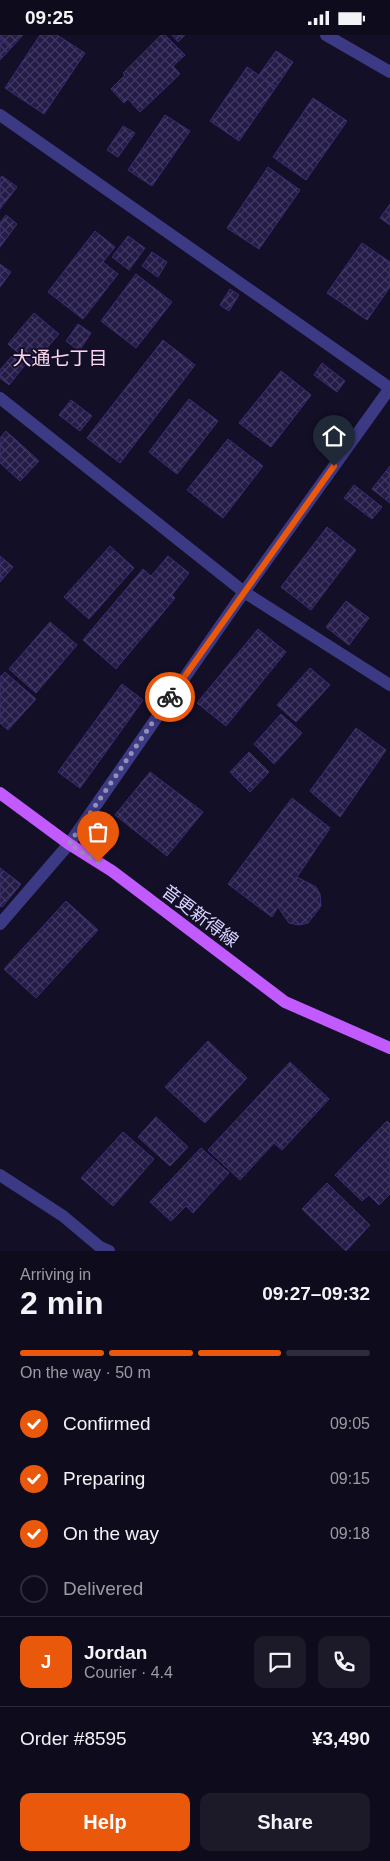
<!DOCTYPE html>
<meta charset="utf-8">
<style>
body{margin:0;font-family:Helvetica,"Noto Sans JP",sans-serif;background:#1c1929;color:#f1f3f6;height:100vh;display:flex;flex-direction:column;font-size:19px;white-space:nowrap}
*{box-sizing:border-box;margin:0}
p{font-size:16px;color:#9b9ba3}
.icon{flex:none;width:28px;height:28px;fill:none;stroke:currentColor;stroke-width:2;stroke-linecap:round;stroke-linejoin:round}
.map{position:relative;height:1216px;overflow:hidden}
.details{display:flex;flex-direction:column;background:#0e0b1c;flex:1}
.details>*{flex:none}
.pin{position:absolute;display:grid;place-items:center;width:42px;height:42px;color:#fff;margin:-51px -21px;border-radius:50% 50% 50% 0;rotate:-45deg;box-shadow:0 0 5px #0007}
.pin .icon{rotate:45deg}
.courier{position:absolute;display:grid;place-items:center;width:50px;height:50px;margin:-25px;border:4px solid #ea580c;border-radius:50%;background:#fff;color:#222;box-shadow:0 1px 6px #0007}
.summary em{font-style:normal;font-weight:700}
.summary div{display:flex;flex-direction:column-reverse}
.summary{display:flex;align-items:center;justify-content:space-between;height:85px;padding:0 20px}
h1{font-size:32px;font-weight:700;line-height:38px}
.bar{display:grid;grid-template-columns:repeat(4,1fr);gap:8px 5px;align-content:center;height:60px;padding:0 20px}
.bar i{height:6px;border-radius:4px;background:#2e2b3b}
.bar .active{background:#ea580c}
.bar p{grid-column:span 4}
.line{display:flex;align-items:center;gap:12px;padding:0 20px;border-top:1px solid #2e2b3b}
.line div{flex:1}
.round{display:grid;place-items:center;flex:none;width:52px;height:52px;border-radius:10px;background:#1c1929}
ol{padding:0 20px;list-style:none}
li{display:flex;align-items:center;gap:15px;height:55px}
li p{margin-inline-start:auto}
li .icon{padding:5px;border-radius:50%;background:#ea580c;color:#fff;stroke-width:4}
li:last-child{color:#9b9ba3}
li i{width:28px;height:28px;border:2px solid #2e2b3b;border-radius:50%}
.button{display:flex;gap:10px;margin-top:auto;padding:10px 20px}
.button a{flex:1;height:58px;border-radius:10px;background:#ea580c;color:#fff;font-size:20px;font-weight:700;line-height:58px;text-align:center}
.button a+a{background:#1c1929;color:#f1f3f6}
.status{display:flex;justify-content:space-between;align-items:center;height:35px;padding:0 25px;background:#0e0b1c;direction:ltr}
.status svg{height:14px;fill:currentColor}
.map>svg:first-child{display:block}
.building{fill:url(#building-cross-hatch);stroke:#3b2d73}
.lines{fill:none;stroke-linecap:round;stroke-linejoin:round}
.service{stroke:#3d3a85;stroke-width:12}
.minor{stroke:#3d3a85;stroke-width:12}
.primary{stroke:#c25bff;stroke-width:12}
.done{stroke:#948fb3;stroke-width:5;stroke-dasharray:0 9}
.route{stroke:#ea580c;stroke-width:6}
.labels{text-anchor:middle;dominant-baseline:central;stroke-width:4;stroke-linejoin:round;paint-order:stroke}
.street-label{font-size:18px;fill:#d9d4ff;stroke:#130f26}
.neighbourhood-label{font-size:19px;fill:#ffd6f0;stroke:#130f26}
</style>
<div class="status"><b>09:25</b><svg viewBox="0 0 49 12"><path d="M0 12V9h3v3zM5 12V6h3v6zM10 12V3h3v9zM15 12V0h3v12zM26 1h20v11H26zM47 4h2v5h-2z"/></svg></div>
<div class="map">
<svg width="390" height="1216" viewBox="0 0 390 1216">
<defs>
<pattern id="building-cross-hatch" width="8" height="8" patternUnits="userSpaceOnUse" patternTransform="scale(1.25)"><rect width="8" height="8" fill="#241b47"/><path d="M0 0l8 8M0 8l8-8" fill="none" stroke="#433b63"/></pattern>
</defs>
<rect width="100%" height="100%" fill="#130f26"/>
<!-- building -->
<path class="building" d="M0,0H23L11,13L0,3Z
M40,0H57L85,18L44,79L5,53Z
M161,0H165L185,20L173,31L180,39L140,77L128,64L124,68L111,54L125,40L123,38Z
M172,0H185L178,7Z
M0,3L11,13L0,25Z
M276,16L293,27L276,52L259,40Z
M247,32L276,52L239,106L210,86Z
M313,63L347,86L306,145L273,122Z
M165,80L190,96L152,151L128,135Z
M123,91L135,98L118,122L107,115Z
M268,132L300,155L259,214L227,193Z
M2,141L17,152L0,174V143Z
M390,169V190L380,183Z
M6,180L17,189L0,212V188Z
M95,196L115,212L103,227L118,239L83,284L48,257Z
M128,201L145,213L129,235L112,222Z
M362,208L390,227V252L367,285L327,258Z
M152,217L167,227L158,242L142,231Z
M0,229L11,237L0,252Z
M136,239L172,267L136,313L101,286Z
M230,254L239,260L229,276L220,270Z
M34,278L59,299L32,330L8,309Z
M78,289L91,298L79,316L66,306Z
M163,305L195,330L120,428L87,403Z
M12,321L25,330L9,350L0,343V335Z
M322,328L345,346L337,357L314,340Z
M281,336L311,360L271,412L239,388Z
M189,364L218,386L177,439L149,417Z
M71,365L92,381L80,396L59,380Z
M6,396L39,426L20,446L0,428V403Z
M228,404L263,431L223,483L187,455Z
M390,431V468L372,454Z
M354,450L382,472L372,484L344,463Z
M327,492L356,515L311,575L281,552Z
M110,511L134,533L89,584L64,562Z
M0,521L13,532L0,547Z
M168,521L189,538L172,560L175,563L116,634L83,605L143,534L151,541Z
M346,566L369,583L349,610L326,592Z
M50,587L77,610L36,658L9,634Z
M258,594L286,617L226,691L197,668Z
M310,633L330,650L296,687L277,670Z
M5,637L36,664L8,695L0,688V642Z
M122,649L143,665L80,753L58,737Z
M281,679L302,698L274,729L254,709Z
M356,693L386,715L340,782L310,756Z
M249,717L269,737L250,757L230,737Z
M150,737L203,777L167,821L115,780Z
M292,763L330,793L297,842L316,852L320,859L321,871L308,888L299,890L289,888L278,872L272,882L228,849Z
M0,833L21,849L2,872L0,871Z
M66,866L98,895L36,963L4,934Z
M208,1006L247,1043L205,1088L165,1052Z
M290,1027L329,1064L282,1115L274,1108L240,1145L208,1115Z
M156,1082L188,1112L170,1131L138,1102Z
M387,1086L390,1089V1159L379,1170L369,1160L362,1166L335,1140Z
M123,1097L154,1124L113,1171L81,1143Z
M201,1113L229,1138L193,1178L186,1171L171,1186L150,1167Z
M327,1148L370,1190L346,1216L302,1174Z"/>
<g class="lines">
<!-- service -->
<path class="service" d="M0,1140L63,1181L100,1212L109,1216"/>
<!-- minor -->
<path class="minor" d="M326,0L390,37
M0,80L390,353
M0,363L244,557L390,650
M0,889L69,809L244,557L390,353"/>
<!-- primary -->
<path class="primary" d="M0,758L69,809L112,836L285,967L390,1013"/>
</g>
<g class="lines">
<!-- done -->
<path class="done" d="M98,827L69,809L170,662"/>
<!-- route -->
<path class="route" d="M170,662L334,431"/>
</g>
<g class="labels">
<!-- street labels -->
<g class="street-label">
<text transform="translate(200 881) rotate(37)">音更新得線</text>
</g>
<!-- neighbourhood labels -->
<g class="neighbourhood-label">
<text x="60" y="323">大通七丁目</text>
</g>
</g>
</svg>
<div class="pin" style="left:98px;top:827px;background:#ea580c"><svg class="icon" aria-label="bag" viewBox="0 0 24 24"><path d="M5 8h14l-1 12H6zM9 8a3 3 0 0 1 6 0"/></svg></div>
<div class="pin" style="left:334px;top:431px;background:#1f2937"><svg class="icon" aria-label="home" viewBox="0 0 24 24"><path d="M3 11l9-7 9 7M6 9v11h12V9"/></svg></div>
<div class="courier" style="left:170px;top:662px"><svg class="icon" aria-label="bike" viewBox="0 0 24 24"><circle cx="6" cy="16" r="4"/><circle cx="18" cy="16" r="4"/><path d="M6 16l4-8h5l3 8M10 8l3 8H6M13 5h3"/></svg></div>
</div>
<section class="details">
<div class="summary"><div><h1>2 min</h1><p>Arriving in</p></div><em>09:27–09:32</em></div>
<div class="bar"><i class="active"></i><i class="active"></i><i class="active"></i><i></i><p>On the way · 50 m</p></div>
<ol>
<li><svg class="icon" aria-label="check" viewBox="0 0 24 24"><path d="M5 12l5 5 9-10"/></svg>Confirmed<p>09:05</p></li>
<li><svg class="icon" aria-label="check" viewBox="0 0 24 24"><path d="M5 12l5 5 9-10"/></svg>Preparing<p>09:15</p></li>
<li><svg class="icon" aria-label="check" viewBox="0 0 24 24"><path d="M5 12l5 5 9-10"/></svg>On the way<p>09:18</p></li>
<li><i></i>Delivered</li>
</ol>
<div class="line" style="height:90px"><b class="round" style="background:#ea580c;color:#fff">J</b><div><b>Jordan</b><p>Courier · 4.4</p></div><a class="round"><svg class="icon" aria-label="chat" viewBox="0 0 24 24"><path d="M4 5h16v11H9l-5 4z"/></svg></a><a class="round"><svg class="icon" aria-label="phone" viewBox="0 0 24 24"><path d="M5 4h4l2 5-3 2q2 4 5 5l2-3 5 2v4C11 20 4 13 5 4z"/></svg></a></div>
<div class="line" style="height:65px"><div>Order #8595</div><b>¥3,490</b></div>
<div class="button"><a>Help</a><a>Share</a></div>
</section>
